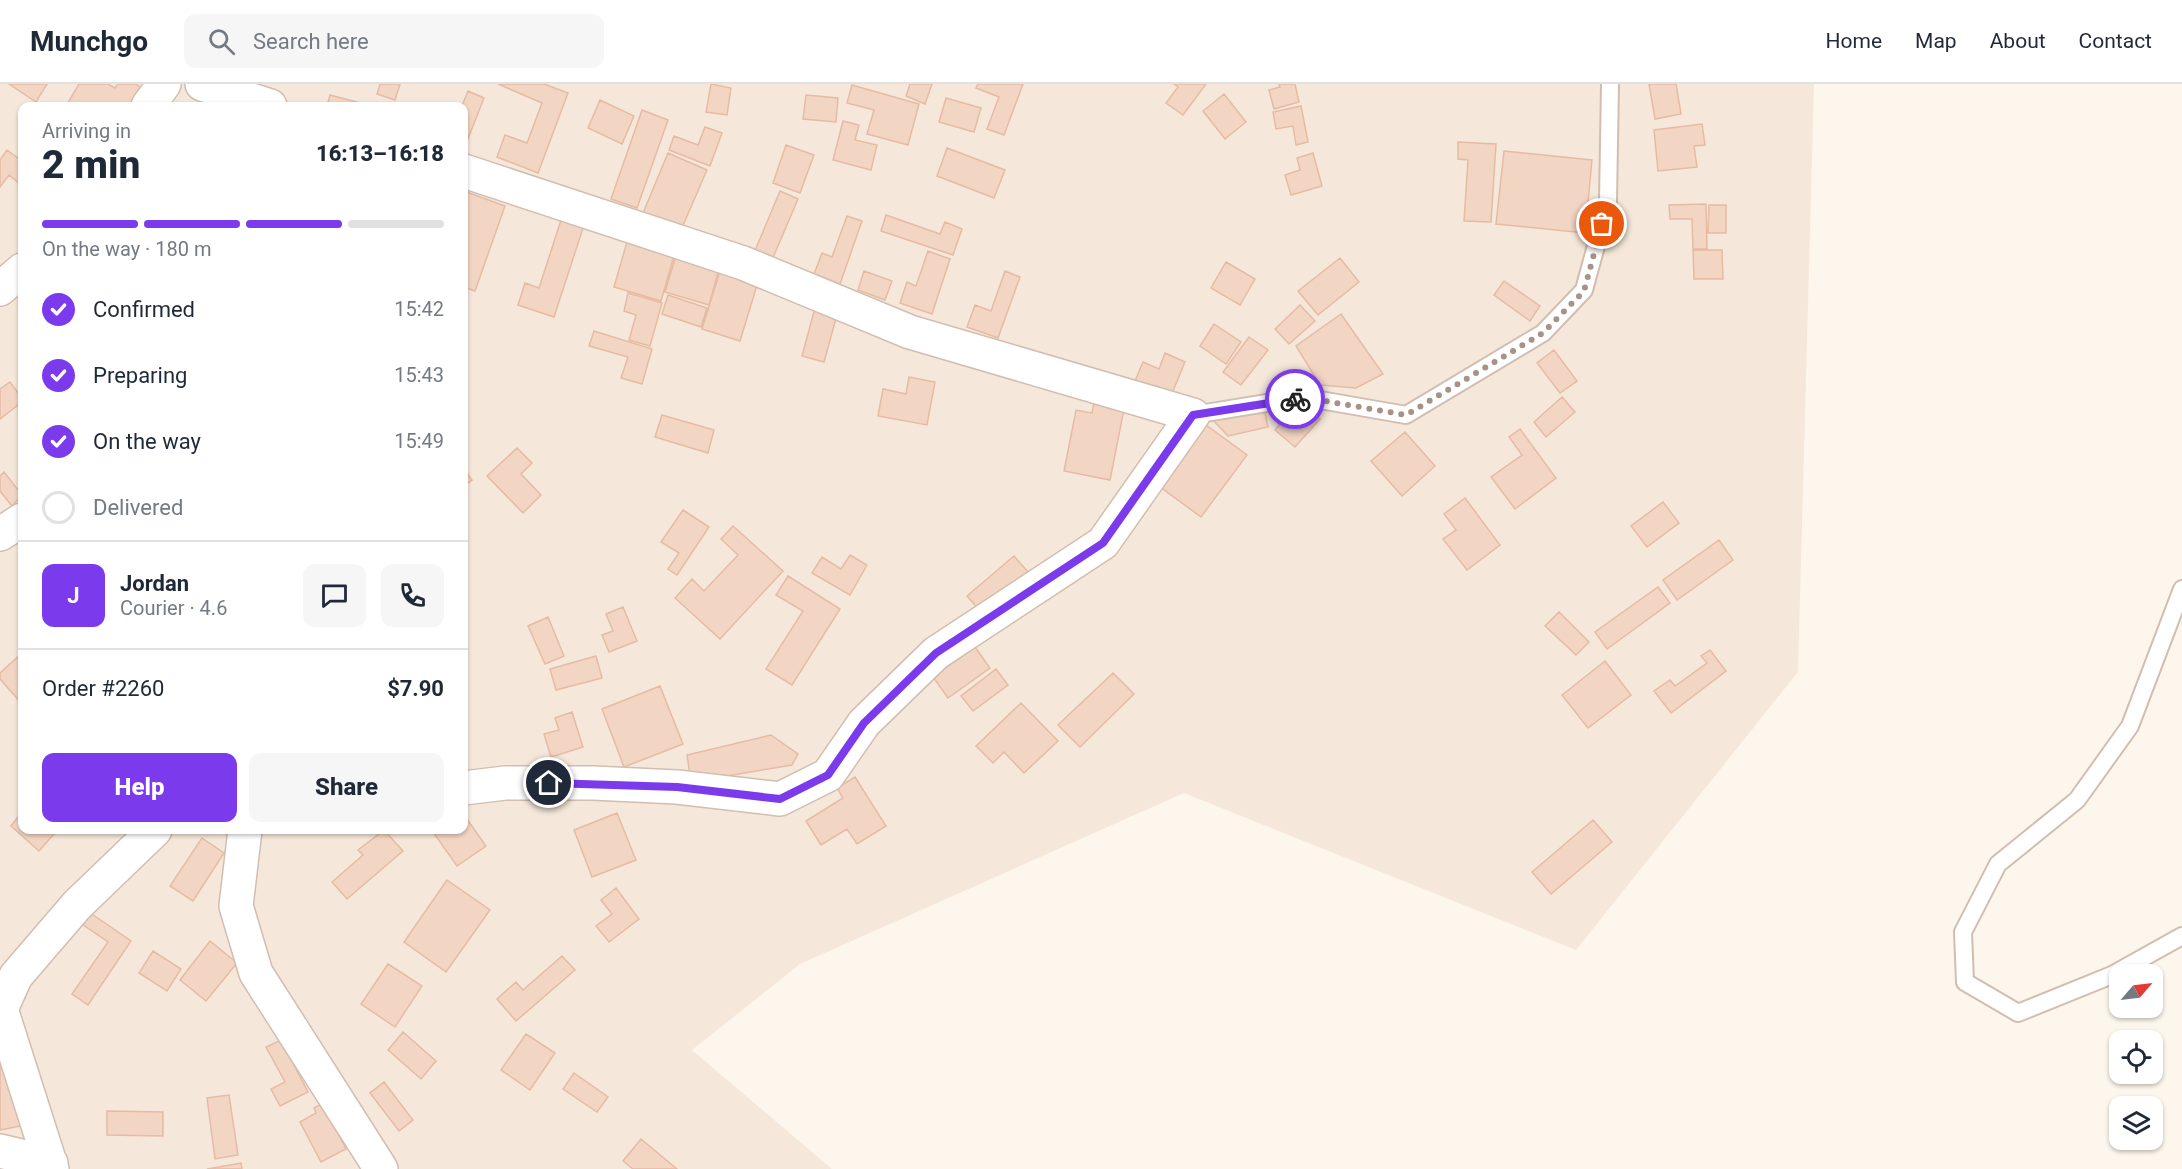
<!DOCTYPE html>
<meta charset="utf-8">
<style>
body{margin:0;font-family:Roboto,sans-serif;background:#f6f6f7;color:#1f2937;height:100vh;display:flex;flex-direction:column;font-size:22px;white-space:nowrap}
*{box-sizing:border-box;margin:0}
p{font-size:20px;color:#747a83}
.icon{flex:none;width:33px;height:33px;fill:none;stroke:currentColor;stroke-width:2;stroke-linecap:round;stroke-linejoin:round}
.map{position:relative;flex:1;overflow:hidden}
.sheet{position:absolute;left:18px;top:18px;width:450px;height:732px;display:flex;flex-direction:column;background:#fff;border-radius:12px;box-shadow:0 2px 4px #0004}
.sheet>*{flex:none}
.needle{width:39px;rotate:62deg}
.buttons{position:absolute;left:2109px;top:880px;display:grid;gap:12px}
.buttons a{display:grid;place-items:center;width:54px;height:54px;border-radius:12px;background:#fff;box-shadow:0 2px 4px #0004;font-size:30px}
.pin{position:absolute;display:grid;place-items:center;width:51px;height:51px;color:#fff;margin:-26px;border:3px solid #fff;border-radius:50%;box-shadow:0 2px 6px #0007}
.courier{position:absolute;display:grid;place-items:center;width:60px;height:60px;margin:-30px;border:4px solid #7c3aed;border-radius:50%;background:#fff;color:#222;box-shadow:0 2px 8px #0007}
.overview em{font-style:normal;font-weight:800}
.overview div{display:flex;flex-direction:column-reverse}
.overview{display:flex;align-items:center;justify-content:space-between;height:102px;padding:0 24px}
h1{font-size:39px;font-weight:800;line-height:45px}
.bar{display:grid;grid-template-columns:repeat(4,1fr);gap:9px 6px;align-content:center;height:72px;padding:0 24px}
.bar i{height:8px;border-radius:4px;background:#e0e1e3}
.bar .on{background:#7c3aed}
.bar p{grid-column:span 4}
.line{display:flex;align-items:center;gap:15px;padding:0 24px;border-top:2px solid #e0e1e3}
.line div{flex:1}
.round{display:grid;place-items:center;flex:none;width:63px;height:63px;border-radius:12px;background:#f6f6f7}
ol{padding:0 24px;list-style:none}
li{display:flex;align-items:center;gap:18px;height:66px}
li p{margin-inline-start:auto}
li .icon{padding:6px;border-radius:50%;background:#7c3aed;color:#fff;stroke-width:4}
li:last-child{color:#747a83}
li i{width:33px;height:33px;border:3px solid #e0e1e3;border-radius:50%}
.cta{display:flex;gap:12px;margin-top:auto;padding:12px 24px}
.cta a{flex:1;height:69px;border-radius:12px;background:#7c3aed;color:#fff;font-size:24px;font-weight:800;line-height:69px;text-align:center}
.cta a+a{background:#f6f6f7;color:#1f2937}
header{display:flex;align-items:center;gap:36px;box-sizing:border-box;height:84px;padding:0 30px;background:#fff;border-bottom:2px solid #e0e1e3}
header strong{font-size:28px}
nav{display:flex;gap:33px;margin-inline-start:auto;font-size:21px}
.search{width:420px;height:54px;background:#f6f6f7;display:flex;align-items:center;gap:15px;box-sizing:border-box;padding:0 21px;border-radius:12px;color:#747a83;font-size:22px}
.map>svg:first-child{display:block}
.residential{fill:#f5e8da;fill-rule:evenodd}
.building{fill:#f3d5c3;stroke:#e6bba3;stroke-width:1.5}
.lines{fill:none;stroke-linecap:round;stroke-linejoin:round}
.lane-casing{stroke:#d1beb0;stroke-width:20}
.street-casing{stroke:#d1beb0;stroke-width:36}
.lane{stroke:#fff;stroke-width:16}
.street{stroke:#fff;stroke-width:33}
.done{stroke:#a89285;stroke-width:6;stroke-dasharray:0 10.8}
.route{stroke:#7c3aed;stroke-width:8}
</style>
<header>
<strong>Munchgo</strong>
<div class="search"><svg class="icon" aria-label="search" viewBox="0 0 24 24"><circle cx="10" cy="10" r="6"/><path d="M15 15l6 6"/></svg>Search here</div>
<nav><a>Home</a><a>Map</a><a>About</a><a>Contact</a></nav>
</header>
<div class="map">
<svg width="2182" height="1085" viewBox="0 0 2182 1085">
<rect width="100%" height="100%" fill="#fdf6ec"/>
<!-- residential -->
<path class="residential" d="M0,0H1814L1798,588L1576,866L1184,709L800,880L692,966L832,1085H0ZM22,22H464V746H22Z"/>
<!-- building -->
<path class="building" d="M9,0H47L36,18Z
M79,0H108L115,4L118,0H135L142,4L132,22H66Z
M380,0H400L395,16L377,10Z
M498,0H544L568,9L538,89L497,73L505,51L527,59L542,19Z
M711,0L731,4L727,31L706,28Z
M910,0H932L925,20L906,12Z
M978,0H1023L1004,51L987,45L999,13L976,4Z
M1174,0H1206L1183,31L1166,19L1178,3Z
M1279,0H1295L1299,18L1274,25L1269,6L1280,3Z
M1649,0H1676L1681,30L1655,35Z
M852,1L919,20L908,61L867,50L874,26L847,19Z
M468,7L484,14L464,65L462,22Z
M1224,10L1246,38L1225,55L1203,27Z
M330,11L372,22H327Z
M806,11L838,14L836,38L803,35Z
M946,14L981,24L974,48L939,38Z
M600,16L634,32L622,60L588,44Z
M1301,22L1308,58L1296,61L1293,42L1276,45L1273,28Z
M642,26L668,36L637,124L611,115Z
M843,37L859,41L855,56L877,61L871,86L833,76Z
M1702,40L1705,61L1694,62L1697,83L1658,87L1654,46Z
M705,43L722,49L710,82L669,66L674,52L698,61Z
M1458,58L1496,60L1491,138L1464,137L1468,76L1458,75Z
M786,61L814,71L800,109L773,99Z
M947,64L1005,86L994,114L937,92Z
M7,66L22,77V102L9,91L0,103V76Z
M1504,67L1592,76L1585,149L1496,140Z
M668,69L707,86L681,146L643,129Z
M1313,69L1322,102L1291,111L1285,91L1300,86L1297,74Z
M464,107L505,122L475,207L464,203Z
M780,107L798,115L772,176L754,169Z
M1706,120L1707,165H1693L1692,135H1670L1669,121Z
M1709,121H1726V149H1708Z
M563,130L585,138L554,233L518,221L525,199L539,204Z
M886,131L940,150L945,138L962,145L953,171L881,147Z
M847,132L862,137L840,200L814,190L822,169L832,173Z
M629,151L676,165L661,217L614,203Z
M1693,166H1722L1723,195H1694Z
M928,167L950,175L932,230L900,219L907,198L916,202Z
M677,168L720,181L709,221L665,208Z
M1340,174L1359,198L1318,231L1298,207Z
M1226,178L1255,195L1240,221L1211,204Z
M720,187L758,198L740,257L702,245Z
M864,187L892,197L885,216L858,206Z
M1005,187L1020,193L998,254L967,243L975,221L991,227Z
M1504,197L1540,222L1530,237L1494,211Z
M628,209L662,219L650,262L629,256L636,231L624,227Z
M668,211L707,224L701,243L662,230Z
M816,220L838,227L824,278L802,272Z
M1300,221L1315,237L1289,260L1275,245Z
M1341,230L1383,290L1356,304L1320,301L1296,262Z
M1214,240L1241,258L1226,280L1200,262Z
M594,247L652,265L642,300L621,294L628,273L589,262Z
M1249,253L1268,266L1241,301L1223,288Z
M1554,266L1577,297L1560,309L1537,279Z
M1165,269L1185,278L1171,312L1135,297L1143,278L1159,285Z
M909,293L935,298L927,341L878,332L883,305L906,310Z
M10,298L22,314V318L0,335V305Z
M1562,313L1575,328L1546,353L1534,338Z
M1095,314L1125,320L1110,396L1064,387L1076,326L1092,329Z
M1299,317L1320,335L1295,363L1275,346Z
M1264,323L1268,343L1228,352L1211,334Z
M662,331L714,346L708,369L655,353Z
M1202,338L1247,371L1201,433L1156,400Z
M1520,345L1556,394L1515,425L1491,393L1522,371L1509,353Z
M1405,348L1435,382L1402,412L1371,377Z
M517,364L532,379L521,390L541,411L523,429L487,392Z
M464,385L472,396L464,402Z
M4,388L22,411L12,422L0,407V392Z
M1465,414L1500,461L1467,486L1443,455L1456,446L1444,430Z
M1663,418L1679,439L1647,463L1631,442Z
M683,426L709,443L677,491L668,485L679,469L661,458Z
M733,442L783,487L720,555L675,514L692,495L704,507L738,471L721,455Z
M1719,456L1733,476L1677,516L1663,496Z
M850,471L867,481L850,511L812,489L822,473L841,485Z
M1014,472L1029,489L983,530L967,512Z
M788,492L840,525L792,601L766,585L803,527L776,511Z
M1658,503L1670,519L1607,565L1595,548Z
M623,523L637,557L609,568L602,551L613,547L606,530Z
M1559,528L1589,558L1576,571L1545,542Z
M548,533L564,572L545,580L528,542Z
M975,563L990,584L948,614L933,593Z
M1710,566L1726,587L1671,629L1654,607L1670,596L1675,602L1707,579L1701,572Z
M22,569V620L0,595V589Z
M596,572L602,594L556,606L550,585Z
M1605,577L1631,611L1588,644L1562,611Z
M996,585L1008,601L973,627L961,612Z
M1113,589L1134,610L1080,663L1058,641Z
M660,602L683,660L624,683L602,625Z
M1021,619L1058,657L1024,689L1004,668L993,679L976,662Z
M572,628L583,663L551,673L544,650L559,646L555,634Z
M771,651L798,670L792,681L691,698L687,671Z
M855,693L886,742L857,760L847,745L821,761L806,737L843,714L837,704Z
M22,728V746H50L54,750L39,767L11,742Z
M617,729L636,776L592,793L574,746Z
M464,731L486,762L457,782L433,748L436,746H464Z
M1593,736L1612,758L1551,810L1532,788Z
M384,746L403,767L347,815L332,798L363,771L358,766Z
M202,754L224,769L193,817L170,802Z
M447,796L490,826L446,888L404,858Z
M616,804L639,835L609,858L596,842L612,830L601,816Z
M86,826L131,857L88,921L72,910L108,858L79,838Z
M210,857L237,879L206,917L180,896Z
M153,867L181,885L167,907L139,889Z
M562,872L575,886L516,937L497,915L516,898L523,906Z
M388,880L422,902L395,943L361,920Z
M403,948L436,977L421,995L388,966Z
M526,950L555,969L530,1006L501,986Z
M281,956L308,1008L280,1022L271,1005L285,998L266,963Z
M15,980L26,1041L0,1046V982Z
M574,989L608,1013L597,1028L563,1005Z
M384,998L413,1036L399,1047L370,1009Z
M229,1011L238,1071L215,1075L207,1014Z
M323,1019L346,1065L321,1078L300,1038L316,1029L314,1024Z
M107,1027L163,1028V1052L107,1051Z
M641,1055L677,1085H633L623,1077Z
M241,1079L242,1085H207Z"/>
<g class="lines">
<defs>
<path id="lane" d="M1193,331L1303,313L1406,331L1543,249L1584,206L1608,118L1610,0
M2182,505L2130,642L2077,716L1998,780L1963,848L1965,898L2018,929L2112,891L2182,852"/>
<path id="street" d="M202,0L270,22
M148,22L164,0
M464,87L743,179L910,248L1193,331L1103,459L936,569L864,639L828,691L780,715L677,703L593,699H505L464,704
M0,205L22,186
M0,450L22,436
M245,746L236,822L256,889L381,1085
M0,1067L51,1079
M52,1085L1,925L16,892L77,821L155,746"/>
</defs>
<!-- lane casing -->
<use href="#lane" class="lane-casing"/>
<!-- street casing -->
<use href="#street" class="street-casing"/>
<!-- lane -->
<use href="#lane" class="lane"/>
<!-- street -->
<use href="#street" class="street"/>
</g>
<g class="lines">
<!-- done -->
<path class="done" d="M1295,315L1302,313L1406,331L1543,249L1584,207L1602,140"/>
<!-- route -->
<path class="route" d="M549,699L677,703L780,715L828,691L864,639L936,569L1103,459L1193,331L1295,315"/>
</g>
</svg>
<div class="buttons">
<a><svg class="needle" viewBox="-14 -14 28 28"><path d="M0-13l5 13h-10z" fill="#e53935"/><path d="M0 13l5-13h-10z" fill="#747a83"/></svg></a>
<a><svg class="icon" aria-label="locate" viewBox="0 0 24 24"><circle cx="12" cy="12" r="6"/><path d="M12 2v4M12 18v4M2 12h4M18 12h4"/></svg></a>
<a><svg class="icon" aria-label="layers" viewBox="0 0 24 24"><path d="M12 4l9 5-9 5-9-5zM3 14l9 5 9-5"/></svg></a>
</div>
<div class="pin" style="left:1602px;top:140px;background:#ea580c"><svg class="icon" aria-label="bag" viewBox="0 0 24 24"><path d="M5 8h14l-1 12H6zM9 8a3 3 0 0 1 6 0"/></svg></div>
<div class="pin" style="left:549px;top:699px;background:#1f2937"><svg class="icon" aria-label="home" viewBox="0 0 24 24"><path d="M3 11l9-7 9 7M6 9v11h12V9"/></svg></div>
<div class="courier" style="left:1295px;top:315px"><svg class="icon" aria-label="bike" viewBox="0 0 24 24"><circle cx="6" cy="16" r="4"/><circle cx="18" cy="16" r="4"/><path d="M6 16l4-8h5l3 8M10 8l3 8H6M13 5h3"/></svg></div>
<section class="sheet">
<div class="overview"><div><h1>2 min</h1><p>Arriving in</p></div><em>16:13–16:18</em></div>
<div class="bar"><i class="on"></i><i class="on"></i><i class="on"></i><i></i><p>On the way · 180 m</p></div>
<ol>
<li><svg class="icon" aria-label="check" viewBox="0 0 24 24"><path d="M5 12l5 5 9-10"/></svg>Confirmed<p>15:42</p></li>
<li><svg class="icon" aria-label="check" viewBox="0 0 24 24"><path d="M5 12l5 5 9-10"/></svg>Preparing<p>15:43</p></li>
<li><svg class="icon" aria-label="check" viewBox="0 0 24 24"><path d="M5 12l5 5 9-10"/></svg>On the way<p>15:49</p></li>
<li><i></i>Delivered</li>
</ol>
<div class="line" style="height:108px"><b class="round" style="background:#7c3aed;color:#fff">J</b><div><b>Jordan</b><p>Courier · 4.6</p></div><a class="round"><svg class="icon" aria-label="chat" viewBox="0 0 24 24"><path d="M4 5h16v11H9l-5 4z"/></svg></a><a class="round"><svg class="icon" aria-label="phone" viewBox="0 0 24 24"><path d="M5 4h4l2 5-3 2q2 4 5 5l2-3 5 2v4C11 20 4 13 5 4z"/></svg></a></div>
<div class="line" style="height:78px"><div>Order #2260</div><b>$7.90</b></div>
<div class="cta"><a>Help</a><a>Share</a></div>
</section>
</div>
